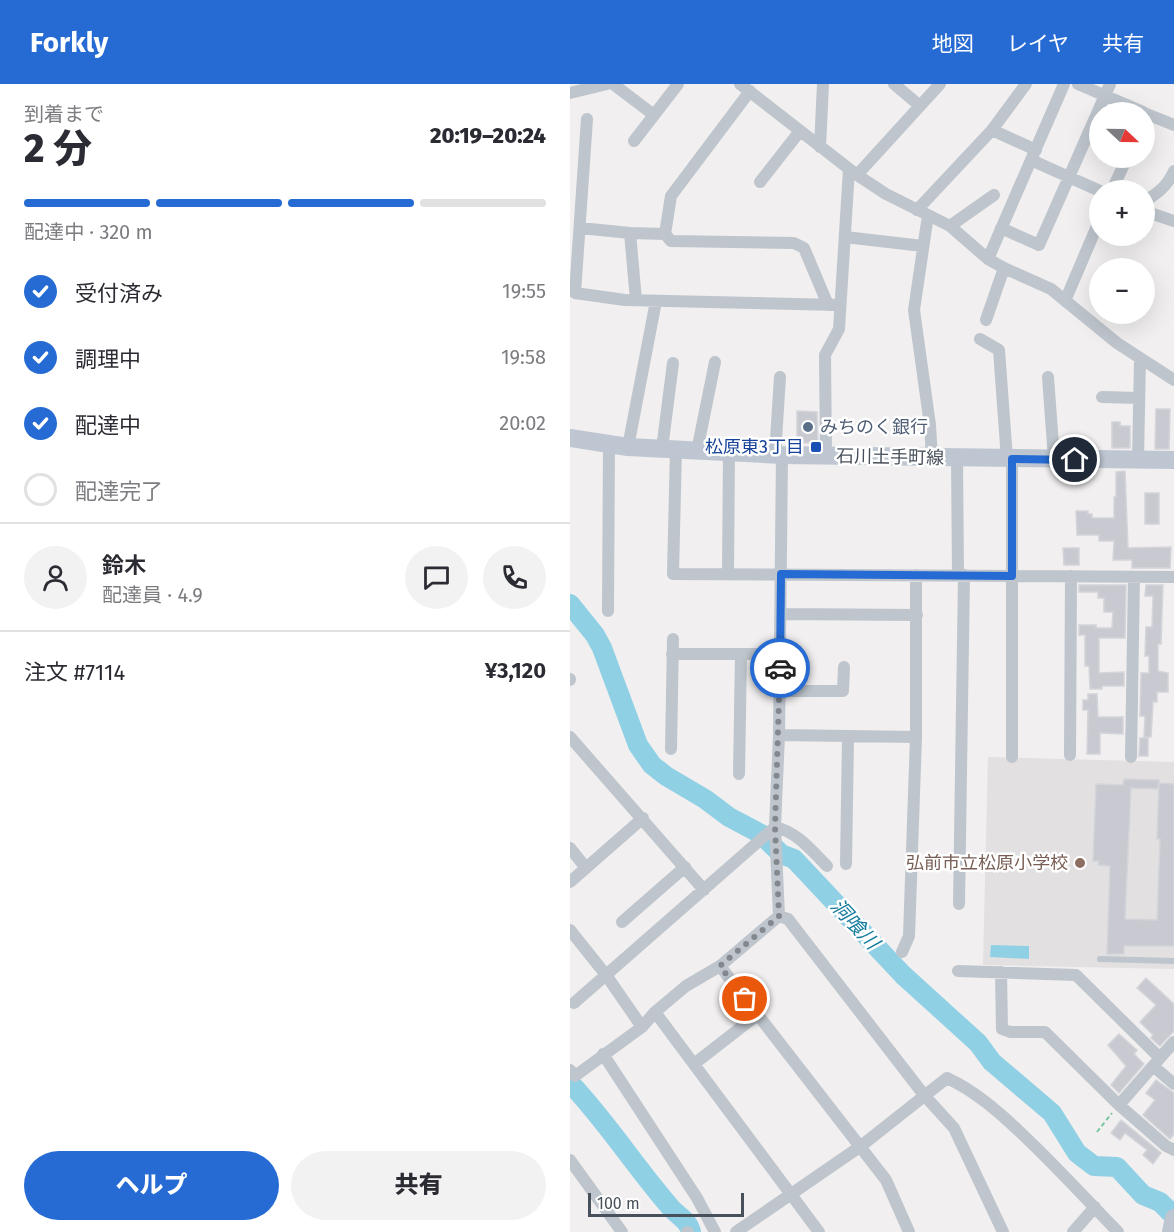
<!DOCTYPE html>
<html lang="ja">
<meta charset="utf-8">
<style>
body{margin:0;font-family:"Fira Sans","Noto Sans JP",sans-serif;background:#f2f2f3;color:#2b2b33;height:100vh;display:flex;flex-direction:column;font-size:22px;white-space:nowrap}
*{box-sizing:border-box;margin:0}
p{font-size:20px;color:#7c7c81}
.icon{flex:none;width:33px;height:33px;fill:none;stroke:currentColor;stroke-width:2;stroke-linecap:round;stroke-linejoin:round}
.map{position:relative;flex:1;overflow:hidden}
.panel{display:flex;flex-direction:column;background:#fff;width:570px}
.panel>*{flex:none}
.needle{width:39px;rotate:112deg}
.tools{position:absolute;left:519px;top:18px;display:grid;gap:12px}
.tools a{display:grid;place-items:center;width:66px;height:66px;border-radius:50%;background:#fff;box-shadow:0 6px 24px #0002;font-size:30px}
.scale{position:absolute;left:18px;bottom:15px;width:156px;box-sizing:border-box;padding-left:6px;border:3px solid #48515b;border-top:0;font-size:16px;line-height:21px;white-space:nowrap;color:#48515b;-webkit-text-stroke:4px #fff;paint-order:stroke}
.pin{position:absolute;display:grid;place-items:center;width:51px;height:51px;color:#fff;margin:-26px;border:3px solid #fff;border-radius:50%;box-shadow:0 2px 6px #0007}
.courier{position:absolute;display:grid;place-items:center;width:60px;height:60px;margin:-30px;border:4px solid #266bd3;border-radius:50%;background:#fff;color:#222;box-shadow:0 2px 8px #0007}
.overview em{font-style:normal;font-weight:800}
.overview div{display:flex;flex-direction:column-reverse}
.overview{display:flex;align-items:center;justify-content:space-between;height:102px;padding:0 24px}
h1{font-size:39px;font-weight:800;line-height:45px}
.bar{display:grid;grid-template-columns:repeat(4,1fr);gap:9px 6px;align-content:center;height:72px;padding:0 24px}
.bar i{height:8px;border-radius:4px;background:#e1e1e2}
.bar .selected{background:#266bd3}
.bar p{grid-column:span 4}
.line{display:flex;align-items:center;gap:15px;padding:0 24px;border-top:2px solid #e1e1e2}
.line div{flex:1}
.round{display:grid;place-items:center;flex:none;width:63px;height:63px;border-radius:32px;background:#f2f2f3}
ol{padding:0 24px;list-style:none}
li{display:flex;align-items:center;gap:18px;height:66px}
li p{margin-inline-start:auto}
li .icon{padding:6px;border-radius:50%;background:#266bd3;color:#fff;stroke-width:4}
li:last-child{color:#7c7c81}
li i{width:33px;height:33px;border:3px solid #e1e1e2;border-radius:50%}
.action{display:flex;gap:12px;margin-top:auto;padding:12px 24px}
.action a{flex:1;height:69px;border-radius:36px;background:#266bd3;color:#fff;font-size:24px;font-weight:800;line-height:69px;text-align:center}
.action a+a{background:#f2f2f3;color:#2b2b33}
header{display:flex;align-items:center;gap:36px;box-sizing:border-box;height:84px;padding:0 30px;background:#266bd3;color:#fff}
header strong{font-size:28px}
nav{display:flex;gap:33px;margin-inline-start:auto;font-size:21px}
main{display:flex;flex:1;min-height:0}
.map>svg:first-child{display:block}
.education{fill:#e2e0e0}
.water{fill:#90d0e5}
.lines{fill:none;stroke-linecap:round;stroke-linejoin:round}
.river{stroke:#90d0e5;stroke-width:20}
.building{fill:#c9cad1;stroke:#d3d5da;stroke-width:1.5}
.path{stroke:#7ac7a4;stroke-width:2;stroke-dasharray:4.5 3;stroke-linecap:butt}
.lane{stroke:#bec5cc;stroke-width:6}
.street{stroke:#bec5cc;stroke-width:12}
.secondary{stroke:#bdc6d1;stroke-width:18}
.done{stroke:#83888f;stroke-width:6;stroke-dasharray:0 10.8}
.route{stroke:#266bd3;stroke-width:8}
.service-dot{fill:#5c6f8a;stroke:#fff;stroke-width:2}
.transit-dot{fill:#1a4fb4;stroke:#fff;stroke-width:2}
.education-dot{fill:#8d6e63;stroke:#fff;stroke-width:2}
.labels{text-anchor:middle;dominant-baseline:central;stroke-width:5;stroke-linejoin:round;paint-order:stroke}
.service-label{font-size:18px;fill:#4e5e75;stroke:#fff;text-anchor:start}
.transit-label{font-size:18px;fill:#164399;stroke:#fff;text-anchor:end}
.street-label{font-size:18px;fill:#48515b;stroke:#fff}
.education-label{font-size:18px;fill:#785e54;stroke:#fff;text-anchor:end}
.water-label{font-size:20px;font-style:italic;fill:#167d9f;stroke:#fff}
</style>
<header>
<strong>Forkly</strong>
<nav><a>地図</a><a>レイヤ</a><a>共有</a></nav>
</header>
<main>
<section class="panel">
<div class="overview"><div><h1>2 分</h1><p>到着まで</p></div><em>20:19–20:24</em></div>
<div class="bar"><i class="selected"></i><i class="selected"></i><i class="selected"></i><i></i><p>配達中 · 320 m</p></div>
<ol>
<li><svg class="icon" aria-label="check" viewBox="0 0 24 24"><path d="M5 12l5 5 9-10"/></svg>受付済み<p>19:55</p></li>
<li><svg class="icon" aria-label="check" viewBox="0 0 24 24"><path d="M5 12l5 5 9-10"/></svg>調理中<p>19:58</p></li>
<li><svg class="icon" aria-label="check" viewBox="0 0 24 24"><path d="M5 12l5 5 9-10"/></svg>配達中<p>20:02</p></li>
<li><i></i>配達完了</li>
</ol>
<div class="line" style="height:108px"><a class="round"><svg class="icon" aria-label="person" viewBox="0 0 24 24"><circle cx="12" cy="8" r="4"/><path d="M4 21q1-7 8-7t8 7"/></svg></a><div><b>鈴木</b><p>配達員 · 4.9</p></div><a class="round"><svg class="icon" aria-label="chat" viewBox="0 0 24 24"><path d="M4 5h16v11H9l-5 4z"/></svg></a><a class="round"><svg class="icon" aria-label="phone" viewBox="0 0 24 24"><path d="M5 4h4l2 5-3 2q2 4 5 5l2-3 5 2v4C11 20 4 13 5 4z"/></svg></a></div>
<div class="line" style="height:78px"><div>注文 #7114</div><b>¥3,120</b></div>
<div class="action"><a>ヘルプ</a><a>共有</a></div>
</section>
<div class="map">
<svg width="604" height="1148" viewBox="0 0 604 1148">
<rect width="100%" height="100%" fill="#f1efef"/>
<!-- education -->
<path class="education" d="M418,673L604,678V885L413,881Z"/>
<!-- water -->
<path class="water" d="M421,861L459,862V875L420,873Z"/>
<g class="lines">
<!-- river -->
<path class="river" d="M0,520L25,551L32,564L68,661L82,681L96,692L135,715L159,733L191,750L211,770L224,775L333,891L408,959L422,978L482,1029L507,1069L524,1082L547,1083L573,1111L590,1118L604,1132
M0,999C37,1038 66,1084 101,1124C109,1133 118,1136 121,1148"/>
</g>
<!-- building -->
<path class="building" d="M586,325H600L599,365H585Z
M227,327L247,328L248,359H227Z
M542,338H550V342H560V364H542Z
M555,387L558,464L601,463L600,484H562V476H543L544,457H529V451H507L506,427H518V430H522V434H544V413H546V388Z
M575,409H589V440H575Z
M493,464H509V481H494Z
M509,501H556L555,554H529V589L554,588V602H532V605H520L519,582H515V551H509V541H526V544H542L543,528H534V514H528V508H509Z
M576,501H593L591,560H588V587L598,589V608H587V618H583L581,653H574L575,632H570L571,589H579V572H575L576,543H582L583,512H575Z
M518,610H527L528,633H553V650L530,649V670H517L518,626H513V616H518Z
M570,654H578V672H569Z
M554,695L589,696L588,705L561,704L555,835L587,836L590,755H587L589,699L604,700V862H554V870H537L540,782L528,781L529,777H523L526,700L553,701Z
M576,894L604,920V947L590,962L581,954L583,951L570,938L586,921L567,904Z
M549,950L567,966L564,970L574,980L549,1009L541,1001L556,982L538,961Z
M586,996L604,1009V1050L600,1055L573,1031L585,1016L576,1009Z
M551,1036L591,1069L583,1080L573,1071L577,1066L555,1049L550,1056L541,1049Z"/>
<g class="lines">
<!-- path -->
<path class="path" d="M527,1048L542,1029"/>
<!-- lane -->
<path class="lane" d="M530,875L604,877"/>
<!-- street -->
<path class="street" d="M43,0L84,31
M170,0L287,91L316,110L380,142L418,175L434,184L481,205L547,259L604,296
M324,0L350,22
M508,0L573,28
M0,9L37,0
M574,29L604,41
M17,35L5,209L55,216L270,221
M422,46L466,66
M64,57L108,0
M250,63L253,0
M461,76L530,107
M287,91L370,0
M190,98L230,47
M542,106L557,74
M574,117C588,110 598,101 604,87
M347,126L422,46L456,0
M577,128L604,137
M358,131L344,226L360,341L362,374
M380,142L424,111
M10,144L60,149L95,150L101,157L224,159L234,164L258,221
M431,144L469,161L540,0
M60,149L66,216
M95,150L101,112L180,7
M275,153L353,162
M418,175L494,0
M495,217L530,135
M416,236L434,184
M410,255L429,266L437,375
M478,293L484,375
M532,313L569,314
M58,363L86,217
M92,365L103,279
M106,365L103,490L604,493
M127,367L145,278
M205,371L210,293
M256,372L255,271L269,245L279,85
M387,374L388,491
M568,376L570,274
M158,490L159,368
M38,527L39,360
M211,530L347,531
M102,570H211
M0,595V596
M210,607H273L274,583
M209,651L346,653
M0,653L134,806
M101,665L103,555
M500,671L501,492
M442,673V375
M561,673L564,493
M169,690L171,570
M205,743C227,748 241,766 257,782
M0,764L16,784
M276,780L278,653
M0,798L73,734
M389,820L394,491
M209,832L205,743L209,651L212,371
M209,832L218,835L354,1011L384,1044L433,1148
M52,838L115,783
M0,846L36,891L72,943
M332,868L339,852L346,653V491
M150,882L316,1096L339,1148
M388,887L506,891L590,974
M431,888L432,945L440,948H475L549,1021L596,1062L604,1066
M4,919L205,743
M85,928L249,1148
M33,970L127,1114L145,1148
M124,980L187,931
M583,982L604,1000
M0,986L5,992L72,943L85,928L116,902L150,882L209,832
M549,1021L604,958
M0,1076L52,1148
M117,1148H118
M166,1148L291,1062L377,994C405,1007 429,1028 451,1049C485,1081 516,1115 548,1148
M503,1148L525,1123"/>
<!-- secondary -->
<path class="secondary" d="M0,354L58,363L212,371L604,376
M601,1148L604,1134"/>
</g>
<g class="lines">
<!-- done -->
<path class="done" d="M175,915L150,882L209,832L205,743L210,584"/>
<!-- route -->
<path class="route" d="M210,584L211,490L442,492V375L505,376"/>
</g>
<!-- markers -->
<circle class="service-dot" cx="238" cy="343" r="6"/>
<rect class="transit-dot" x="240" y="357" width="12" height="12" rx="3"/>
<circle class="education-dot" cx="510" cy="779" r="6"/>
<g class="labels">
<!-- service labels -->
<g class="service-label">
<text x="250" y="343">みちのく銀行</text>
</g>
<!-- transit labels -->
<g class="transit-label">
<text x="234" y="363">松原東3丁目</text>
</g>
<!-- street labels -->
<g class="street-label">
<text transform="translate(320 373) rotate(1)">石川土手町線</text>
</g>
<!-- education labels -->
<g class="education-label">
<text x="498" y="779">弘前市立松原小学校</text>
</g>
<!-- water labels -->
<g class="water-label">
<text transform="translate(285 840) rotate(47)">洞喰川</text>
</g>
</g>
</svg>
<div class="tools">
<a><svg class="needle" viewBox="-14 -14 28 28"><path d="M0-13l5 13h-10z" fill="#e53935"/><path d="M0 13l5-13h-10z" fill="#7c7c81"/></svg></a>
<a>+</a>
<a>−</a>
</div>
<div class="scale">100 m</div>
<div class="pin" style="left:175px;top:915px;background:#ea580c"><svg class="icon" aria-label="bag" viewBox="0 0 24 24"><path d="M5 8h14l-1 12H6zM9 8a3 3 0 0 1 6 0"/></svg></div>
<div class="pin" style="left:505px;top:376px;background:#1f2937"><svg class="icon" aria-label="home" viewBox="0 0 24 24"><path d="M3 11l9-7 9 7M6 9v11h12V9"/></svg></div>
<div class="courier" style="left:210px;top:584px"><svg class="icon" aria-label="car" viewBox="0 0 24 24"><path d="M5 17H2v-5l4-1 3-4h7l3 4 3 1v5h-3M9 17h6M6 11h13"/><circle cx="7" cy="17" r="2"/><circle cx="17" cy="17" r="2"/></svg></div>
</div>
</main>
